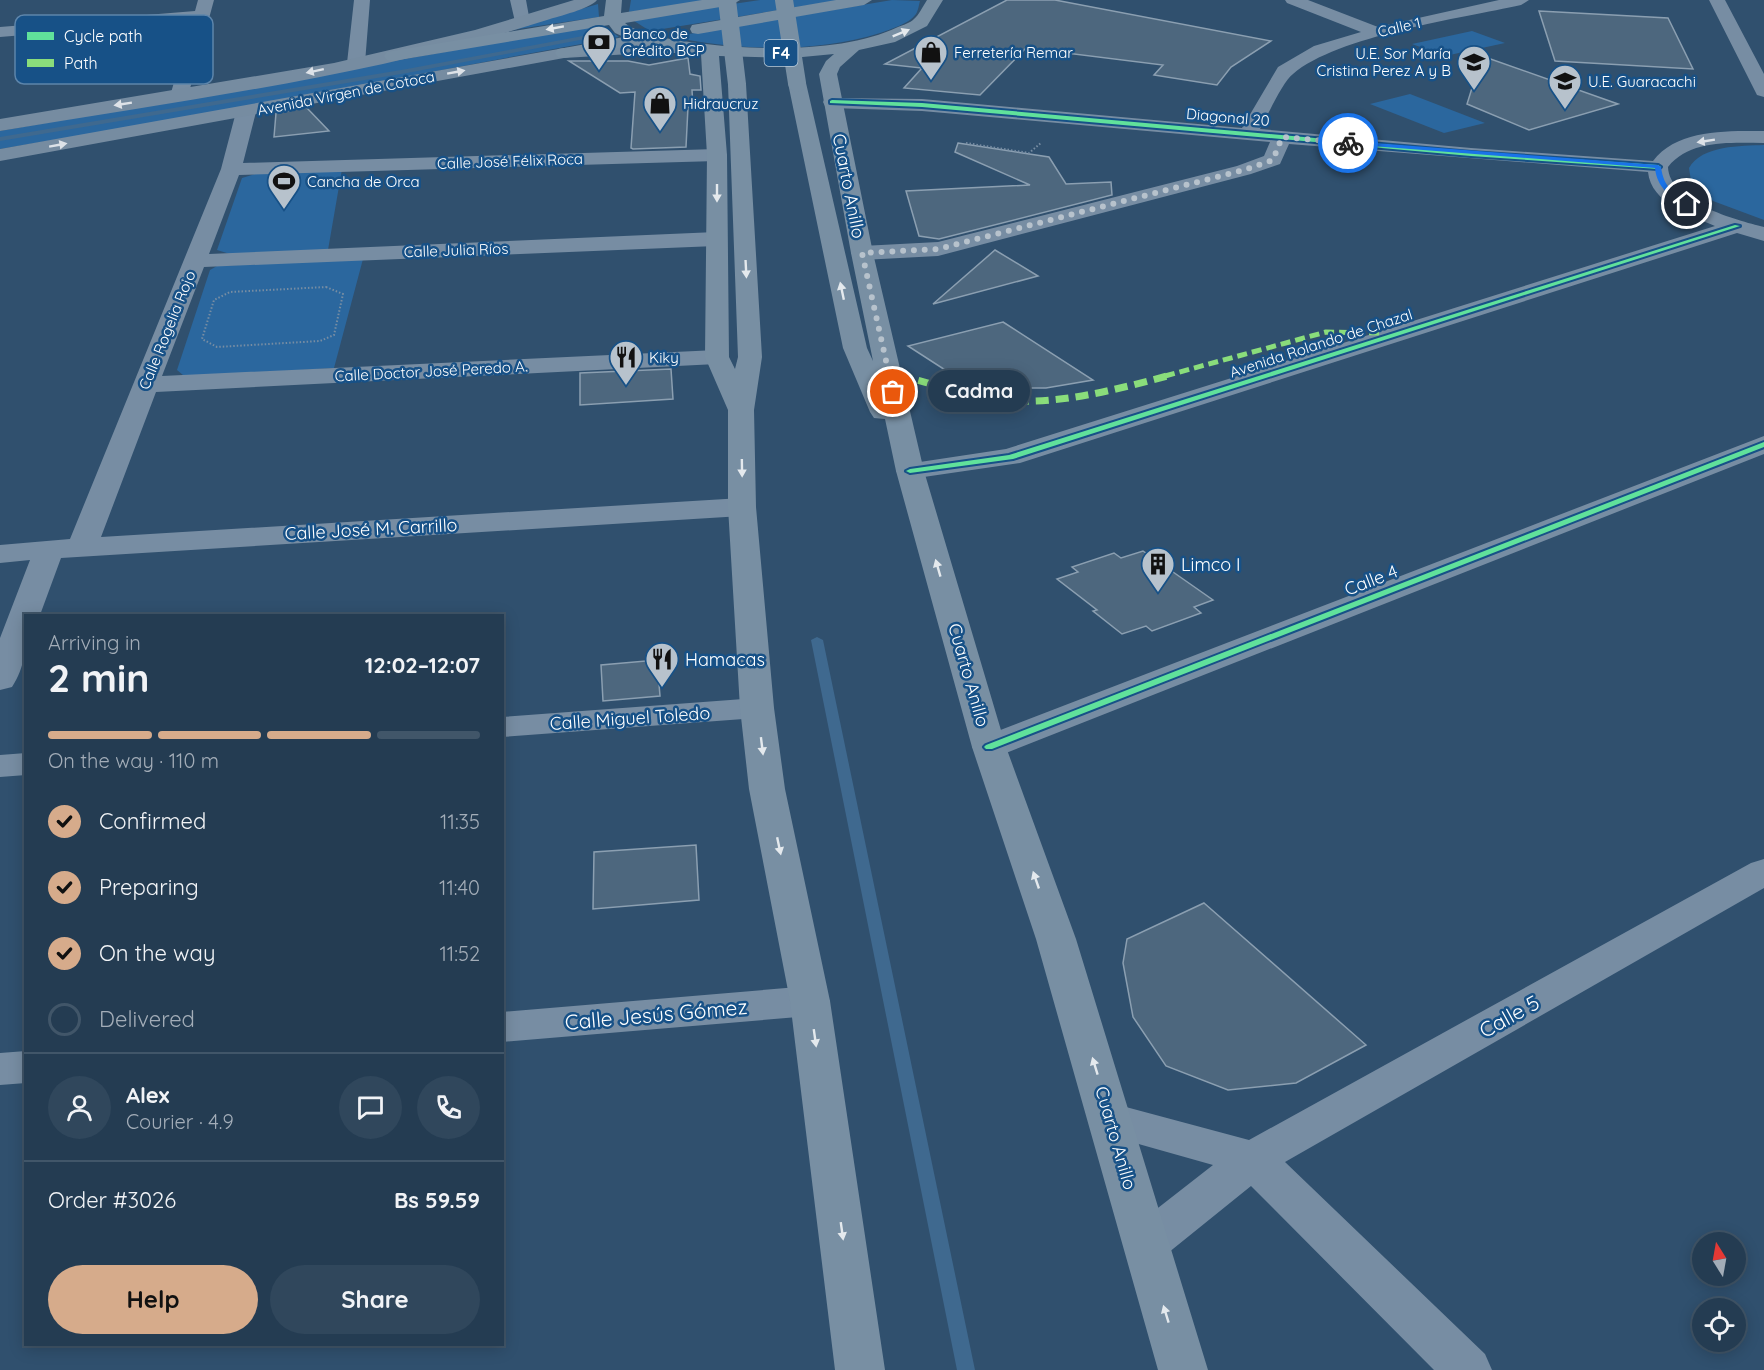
<!DOCTYPE html>
<meta charset="utf-8">
<style>
body{margin:0;font-family:Quicksand,sans-serif;background:#30475c;color:#f1f3f6;height:100vh;display:flex;flex-direction:column;font-size:22px;white-space:nowrap}
*{box-sizing:border-box;margin:0}
p{font-size:20px;color:#a3adb8}
.icon{flex:none;width:33px;height:33px;fill:none;stroke:currentColor;stroke-width:2;stroke-linecap:round;stroke-linejoin:round}
.map{position:relative;flex:1;overflow:hidden}
.details{position:absolute;left:24px;top:614px;width:480px;height:732px;display:flex;flex-direction:column;background:#243c52;border-radius:0px;box-shadow:0 3px 15px #0003,0 0 0 2px #415669}
.details>*{flex:none}
.needle{width:39px;rotate:349deg}
.buttons{position:absolute;left:1692px;top:1232px;display:grid;gap:12px}
.buttons a{display:grid;place-items:center;width:54px;height:54px;border-radius:50%;background:#243c52;box-shadow:0 3px 15px #0003,0 0 0 2px #415669;font-size:30px}
.pin{position:absolute;display:grid;place-items:center;width:51px;height:51px;color:#fff;margin:-26px;border:3px solid #fff;border-radius:50%;box-shadow:0 2px 6px #0007}
.courier{position:absolute;display:grid;place-items:center;width:60px;height:60px;margin:-30px;border:4px solid #1a73e8;border-radius:50%;background:#fff;color:#222;box-shadow:0 2px 8px #0007}
.bubble{position:absolute;height:42px;border-radius:21px;background:#243c52;box-shadow:0 3px 15px #0003,0 0 0 2px #415669;font-size:20px;font-weight:700;line-height:42px;text-align:center}
.head em{font-style:normal;font-weight:700}
.head div{display:flex;flex-direction:column-reverse}
.head{display:flex;align-items:center;justify-content:space-between;height:102px;padding:0 24px}
h1{font-size:39px;font-weight:700;line-height:45px}
.bar{display:grid;grid-template-columns:repeat(4,1fr);gap:9px 6px;align-content:center;height:72px;padding:0 24px}
.bar i{height:8px;border-radius:4px;background:#415669}
.bar .active{background:#d6ab8b}
.bar p{grid-column:span 4}
.line{display:flex;align-items:center;gap:15px;padding:0 24px;border-top:2px solid #415669}
.line div{flex:1}
.round{display:grid;place-items:center;flex:none;width:63px;height:63px;border-radius:32px;background:#30475c}
ol{padding:0 24px;list-style:none}
li{display:flex;align-items:center;gap:18px;height:66px}
li p{margin-inline-start:auto}
li .icon{padding:6px;border-radius:50%;background:#d6ab8b;color:#111;stroke-width:4}
li:last-child{color:#a3adb8}
li i{width:33px;height:33px;border:3px solid #415669;border-radius:50%}
.primary-button{display:flex;gap:12px;margin-top:auto;padding:12px 24px}
.primary-button a{flex:1;height:69px;border-radius:36px;background:#d6ab8b;color:#111;font-size:24px;font-weight:700;line-height:69px;text-align:center}
.primary-button a+a{background:#30475c;color:#f1f3f6}
.map>svg:first-child{display:block}
.green{fill:#2b679e}
.lines{fill:none;stroke-linecap:round;stroke-linejoin:round}
.stream{fill:#3f698f;fill-rule:evenodd}
.building{fill:#4d677e;stroke:#8b9fb1;stroke-width:1.5}
.path{stroke:#778da3;stroke-width:2;stroke-dasharray:1.5 2;stroke-linecap:butt}
.street{fill:#778da3;fill-rule:evenodd}
.primary{fill:#768ca1;fill-rule:evenodd}
.highway{fill:#788fa3;fill-rule:evenodd}
.highway-bridge{stroke:#788fa3;stroke-width:18}
.quiet-far1{stroke:#8add7b;stroke-width:5;stroke-dasharray:10 5;stroke-linecap:butt}
.quiet{stroke:#8add7b;stroke-width:7;stroke-dasharray:13 7;stroke-linecap:butt}
.cycleway-casing{stroke:#175187;stroke-width:4}
.cycleway{fill:#60e19b;fill-rule:evenodd}
.oneway{fill:#e4e9ed}
.oneway2{fill:#dde2e8}
.route{fill:#1a73e8}
.done{stroke:#b7c2cc;stroke-width:6;stroke-dasharray:0 10.8}
.labels{text-anchor:middle;dominant-baseline:central;stroke-width:5;stroke-linejoin:round;paint-order:stroke}
.far-street-label{font-size:15px;fill:#fff;stroke:#175187}
.far-poi-label{font-size:15px;fill:#fff;stroke:#175187;text-anchor:start}
.shield{fill:#175187;stroke:#b9cbdb;stroke-width:1.5}
.shield-label{font-size:16px;font-weight:bold;fill:#fff}
.street-label{font-size:18px;fill:#fff;stroke:#175187}
.poi-label{font-size:18px;fill:#fff;stroke:#175187;text-anchor:start}
.near-street-label{font-size:21px;fill:#fff;stroke:#175187}
.key{fill:#175187;stroke:#5d85ab;stroke-width:1.5}
.key-label{font-size:16px;fill:#fff}
</style>
<div class="map">
<svg width="1764" height="1370" viewBox="0 0 1764 1370">
<rect width="100%" height="100%" fill="#30506e"/>
<!-- green -->
<path class="green" d="M631,0H708L629,12Z
M760,0H841L650,31L631,19Z
M892,0L920,1C919,5 918,11 916,14C909,24 891,29 880,33C812,54 740,50 671,37Z
M598,4L599,17L511,30Z
M601,24L619,37C412,75 207,115 0,149V131Z
M1472,31L1505,43L1445,56L1412,44Z
M1410,94L1485,123L1444,133L1370,104Z
M1764,145V220L1713,201L1691,181L1689,168C1702,145 1741,146 1764,145Z
M342,169L328,250L230,254L217,250L242,178L258,173Z
M363,259L334,368L196,376L183,375L177,370L210,270L217,266Z"/>
<g class="lines">
<!-- stream -->
<path class="stream" d="M604,32L606,35L407,73L0,141V137L407,69Z
M817,637L823,640L975,1370H957L811,640Z"/>
</g>
<!-- building -->
<path class="building" d="M1007,0H1055L1271,41L1231,67L1217,85L1154,75L1163,65L1026,48L980,95L904,88L922,68L885,64Z
M1539,11L1668,18L1693,69L1555,61Z
M1482,56L1618,104L1529,130L1467,104Z
M688,58L690,74L700,76L701,90H692L693,107H688L686,147L633,149L631,148L635,92L620,93L569,61H628L649,65Z
M306,107L329,131L274,137L276,113Z
M958,143L1049,157L1066,184L1111,182L1112,195L939,239L919,236L906,191L1030,185L955,152Z
M995,250L1038,276L933,304Z
M1003,322L1093,380L1046,388H1015L983,385L956,377L908,346Z
M671,369L673,399L580,405V373Z
M1143,551L1213,600L1194,607L1201,613L1152,631L1146,626L1122,634L1093,611L1097,610L1057,579L1078,572L1072,567L1114,553L1121,558Z
M657,660L660,696L603,701L601,665Z
M696,845L699,900L593,909L594,852Z
M1204,903L1366,1045L1296,1083L1228,1090L1166,1066L1133,1017L1123,963L1127,939Z"/>
<g class="lines">
<!-- path -->
<path class="path" d="M966,143L1029,153L1041,143
M326,287L343,294L334,335L320,341L217,347L202,339L214,300L230,292Z"/>
<!-- street -->
<path class="street" d="M198,0H214L188,96L186,100H172L170,96L192,21L0,37V27L195,11Z
M354,0H370L365,63L362,67H350L347,63Z
M510,0H526L530,22L528,26H516Z
M1285,0H1308L1378,27L1499,0H1529L1521,5C1462,18 1337,36 1293,74C1283,81 1267,117 1260,129L1471,148L1653,161C1677,129 1727,131 1764,131V143C1732,143 1690,139 1668,167C1669,202 1736,220 1764,227V241L1737,233L1020,463L910,479L900,477L896,471L900,465L1006,449L1715,226C1691,216 1651,203 1648,172L1289,144L1280,164L1251,174L938,256L862,260L854,258L851,253L854,248L862,246L938,242L1237,166L1264,156L1270,142L922,111L832,108L825,106L823,102L825,98L922,99L1242,128L1278,67L1314,46L1361,32L1287,3Z
M1709,0H1725L1764,74V97L1757,95L1755,91Z
M246,106L253,108L256,112L243,163L717,149L724,151L727,155L724,159L717,161L239,175L209,254L716,232L724,234L727,239L724,244L716,246L204,267L162,376L717,350L726,352L729,357L726,362L717,364L156,392L101,537L742,498L752,501L756,507L752,513L742,516L61,558L40,615H26C26,641 27,665 12,687L0,690V638L30,560L0,563V545L70,539L221,169L236,112L239,108Z
M1764,436V454L1001,755L989,758L977,755L972,747L977,739Z
M757,698L769,701L774,708L769,715L757,718L502,737V717Z
M26,753V775L0,777V755Z
M1764,859V888L1285,1162L1485,1354L1492,1370H1434L1251,1186L1163,1257L1147,1262L1131,1257L1124,1243L1131,1229L1213,1165L1096,1132L1089,1120L1096,1108L1111,1103L1249,1140L1751,863Z
M810,986L824,991L830,1001L824,1011L810,1016L502,1042V1012Z
M26,1051V1083L0,1085V1053Z"/>
<!-- primary -->
<path class="primary" d="M574,0H597C590,9 559,16 547,20C370,77 183,100 0,131V119L334,63L475,30Z
M647,43H694L700,44L703,48L700,52L694,53H647L564,58L0,161V149L564,48Z"/>
<!-- highway -->
<path class="highway" d="M606,0H622L621,13L702,0H740L732,5L625,23C634,31 645,31 656,33L659,37C725,50 836,57 898,27C903,25 910,23 914,19C919,15 923,6 927,0H943L927,26L895,42L859,50L840,67L837,74L873,253L924,471L1006,747L1076,939L1208,1370H1158L1036,939L972,747L896,471L885,419L874,418L870,412L843,348L788,83L791,79H803L806,83L867,348L873,361L851,253L819,74L826,61L834,54L792,58L719,56L727,155L729,357L735,369L738,357L728,84L731,80H743L746,84L762,357L754,410L756,507L774,708L785,789L830,1001L885,1370H835L790,1001L749,789L740,708L728,507V410L705,357L707,155L701,54L641,44L564,58L558,57L555,53L558,49L564,48L624,37L615,33L609,25L393,61L387,60L384,56L387,52L393,51L604,16Z
M836,0H872L864,5L698,34L692,33L690,29L692,25L698,24Z"/>
<!-- highway-bridge -->
<path class="highway-bridge" d="M727,0L737,84
M784,0L797,83"/>
<!-- quiet-far1 -->
<path class="quiet-far1" d="M889,372L905,376
M1165,376L1326,332L1384,333"/>
<!-- quiet -->
<path class="quiet" d="M899,375C926,382 953,391 979,397C1043,410 1110,391 1171,375"/>
<defs>
<path id="cycleway" d="M832,100L922,103L1471,152L1658,165L1661,167L1658,169L1471,156L922,107L830,103V101Z
M1735,225L1740,226L1013,459L910,473L906,471L910,469L1009,455Z
M1764,442V447L992,749H986L984,747L986,745Z"/>
</defs>
<!-- cycleway casing -->
<use href="#cycleway" class="cycleway-casing"/>
<!-- cycleway -->
<use href="#cycleway" class="cycleway"/>
</g>
<!-- one-way arrows -->
<defs><path id="oneway-solid" d="M-6-.8H1V-3.2L6.5 0L1 3.2V.8H-6Z" transform="scale(1.5)"/></defs>
<g class="oneway">
<use href="#oneway-solid" transform="translate(555 28) rotate(170)"/>
<use href="#oneway-solid" transform="translate(901 33) rotate(-22)"/>
<use href="#oneway-solid" transform="translate(717 193) rotate(90)"/>
<use href="#oneway-solid" transform="translate(746 269) rotate(87)"/>
<use href="#oneway-solid" transform="translate(842 291) rotate(-102)"/>
<use href="#oneway-solid" transform="translate(742 468) rotate(89)"/>
<use href="#oneway-solid" transform="translate(938 568) rotate(-106)"/>
<use href="#oneway-solid" transform="translate(762 746) rotate(83)"/>
<use href="#oneway-solid" transform="translate(779 846) rotate(78)"/>
<use href="#oneway-solid" transform="translate(1036 880) rotate(-109)"/>
<use href="#oneway-solid" transform="translate(815 1038) rotate(82)"/>
<use href="#oneway-solid" transform="translate(1095 1066) rotate(-107)"/>
<use href="#oneway-solid" transform="translate(842 1231) rotate(82)"/>
<use href="#oneway-solid" transform="translate(1166 1314) rotate(-107)"/>
</g>
<g class="oneway2">
<use href="#oneway-solid" transform="translate(315 71) rotate(168)"/>
<use href="#oneway-solid" transform="translate(456 72) rotate(-10)"/>
<use href="#oneway-solid" transform="translate(123 104) rotate(171)"/>
<use href="#oneway-solid" transform="translate(1706 141) rotate(171)"/>
<use href="#oneway-solid" transform="translate(58 145) rotate(-10)"/>
</g>
<!-- route -->
<path class="route" d="M1348,141L1658,165L1661,167C1664,189 1674,192 1690,204L1685,206C1669,196 1657,187 1655,168L1346,144Z"/>
<g class="lines">
<!-- done -->
<path class="done" d="M893,392L862,253L938,249L1244,170L1273,160L1282,137L1348,143"/>
</g>
<!-- icons -->
<defs>
<symbol id="bank-pin" viewBox="-11 -11 22 30"><path d="M0 17L-7.5 6A9.5 9.5 0 1 1 7.5 6Z" fill="#b7c2cc" stroke="#175187"/><path d="M-6-4H6V4H-6ZM0-2.3a2.3 2.3 0 1 0 0 4.6a2.3 2.3 0 1 0 0-4.6Z" fill="#111"/></symbol>
<symbol id="shop-pin" viewBox="-11 -11 22 30"><path d="M0 17L-7.5 6A9.5 9.5 0 1 1 7.5 6Z" fill="#b7c2cc" stroke="#175187"/><path d="M-5-2.5h2.3a2.7 3.5 0 0 1 5.4 0H5L5.5 6h-11ZM-1.5-2.5h3a1.5 2.3 0 0 0-3 0Z" fill="#111"/></symbol>
<symbol id="school-pin" viewBox="-11 -11 22 30"><path d="M0 17L-7.5 6A9.5 9.5 0 1 1 7.5 6Z" fill="#b7c2cc" stroke="#175187"/><path d="M0-5L7-2L0 1L-7-2ZM-4 1L0 2.5L4 1V4Q0 6-4 4Z" fill="#111"/></symbol>
<symbol id="stadium-pin" viewBox="-11 -11 22 30"><path d="M0 17L-7.5 6A9.5 9.5 0 1 1 7.5 6Z" fill="#b7c2cc" stroke="#175187"/><path d="M0-5a6.5 5 0 1 0 0 10a6.5 5 0 1 0 0-10ZM-3.5-1.8h7v3.6h-7Z" fill="#111"/></symbol>
<symbol id="restaurant-pin" viewBox="-11 -11 22 30"><path d="M0 17L-7.5 6A9.5 9.5 0 1 1 7.5 6Z" fill="#b7c2cc" stroke="#175187"/><path d="M-5-6h1v4h1v-4h1v4h1v-4h1v5L-1.5 .5V6h-2V.5L-5-1ZM5-6V6H3V1.5H1.5Q1.5-4 5-6Z" fill="#111"/></symbol>
<symbol id="building-pin" viewBox="-11 -11 22 30"><path d="M0 17L-7.5 6A9.5 9.5 0 1 1 7.5 6Z" fill="#b7c2cc" stroke="#175187"/><path d="M-4-6H4V6H1V3H-1V6H-4ZM-2.5-4.3h1.7v1.8h-1.7ZM.8-4.3h1.7v1.8H.8ZM-2.5-1h1.7V.8h-1.7ZM.8-1h1.7V.8H.8Z" fill="#111"/></symbol>
</defs>
<g fill-rule="evenodd">
<use href="#bank-pin" x="580" y="23" width="38" height="52"/>
<use href="#shop-pin" x="912" y="33" width="38" height="52"/>
<use href="#school-pin" x="1455" y="43" width="38" height="52"/>
<use href="#school-pin" x="1546" y="62" width="38" height="52"/>
<use href="#shop-pin" x="641" y="84" width="38" height="52"/>
<use href="#stadium-pin" x="265" y="162" width="38" height="52"/>
<use href="#restaurant-pin" x="607" y="338" width="38" height="52"/>
<use href="#building-pin" x="1139" y="545" width="38" height="52"/>
<use href="#restaurant-pin" x="643" y="640" width="38" height="52"/>
</g>
<g class="labels">
<!-- far-street labels -->
<g class="far-street-label">
<text transform="translate(1399 27) rotate(-13)">Calle 1</text>
<text transform="translate(346 93) rotate(-11)">Avenida Virgen de Cotoca</text>
<text transform="translate(1228 117) rotate(5)">Diagonal 20</text>
<text transform="translate(510 161) rotate(-2)">Calle José Félix Roca</text>
<text transform="translate(456 250) rotate(-2)">Calle Julia Ríos</text>
<text transform="translate(167 330) rotate(-68)">Calle Rogelia Rojo</text>
<text transform="translate(1321 343) rotate(-18)">Avenida Rolando de Chazal</text>
<text transform="translate(431 371) rotate(-3)">Calle Doctor José Peredo A.</text>
</g>
<!-- far-poi labels -->
<g class="far-poi-label">
<text x="622" y="33">Banco de<tspan x="622" dy="17">Crédito BCP</tspan></text>
<text x="954" y="52">Ferretería Remar</text>
<text x="1451" y="53" text-anchor="end">U.E. Sor María<tspan x="1451" dy="17">Cristina Perez A y B</tspan></text>
<text x="1588" y="81">U.E. Guaracachi</text>
<text x="683" y="103">Hidraucruz</text>
<text x="307" y="181">Cancha de Orca</text>
<text x="649" y="357">Kiky</text>
</g>
<!-- shield labels -->
<rect class="shield" x="764.5" y="40" width="33" height="26" rx="4.5"/>
<g class="shield-label">
<text x="781" y="53">F4</text>
</g>
<!-- street labels -->
<g class="street-label">
<text transform="translate(849 186) rotate(79)">Cuarto Anillo</text>
<text transform="translate(371 529) rotate(-3)">Calle José M. Carrillo</text>
<text transform="translate(1371 580) rotate(-21)">Calle 4</text>
<text transform="translate(969 675) rotate(74)">Cuarto Anillo</text>
<text transform="translate(630 718) rotate(-4)">Calle Miguel Toledo</text>
<text transform="translate(1116 1138) rotate(74)">Cuarto Anillo</text>
</g>
<!-- poi labels -->
<g class="poi-label">
<text x="1181" y="564">Limco I</text>
<text x="685" y="659">Hamacas</text>
</g>
<!-- near-street labels -->
<g class="near-street-label">
<text transform="translate(656 1014) rotate(-5)">Calle Jesús Gómez</text>
<text transform="translate(1509 1016) rotate(-29)">Calle 5</text>
</g>
</g>
<!-- legend -->
<rect x="15" y="15" width="198" height="69" rx="9" class="key"/>
<rect x="27" y="32" width="27" height="8" fill="#60e19b"/>
<rect x="27" y="59" width="27" height="8" fill="#8add7b"/>
<g class="key-label">
<text x="64" y="42">Cycle path</text>
<text x="64" y="69">Path</text>
</g>
</svg>
<div class="buttons">
<a><svg class="needle" viewBox="-14 -14 28 28"><path d="M0-13l5 13h-10z" fill="#e53935"/><path d="M0 13l5-13h-10z" fill="#a3adb8"/></svg></a>
<a><svg class="icon" aria-label="locate" viewBox="0 0 24 24"><circle cx="12" cy="12" r="6"/><path d="M12 2v4M12 18v4M2 12h4M18 12h4"/></svg></a>
</div>
<div class="pin" style="left:893px;top:392px;background:#ea580c"><svg class="icon" aria-label="bag" viewBox="0 0 24 24"><path d="M5 8h14l-1 12H6zM9 8a3 3 0 0 1 6 0"/></svg></div>
<div class="pin" style="left:1687px;top:204px;background:#1f2937"><svg class="icon" aria-label="home" viewBox="0 0 24 24"><path d="M3 11l9-7 9 7M6 9v11h12V9"/></svg></div>
<div class="courier" style="left:1348px;top:143px"><svg class="icon" aria-label="bike" viewBox="0 0 24 24"><circle cx="6" cy="16" r="4"/><circle cx="18" cy="16" r="4"/><path d="M6 16l4-8h5l3 8M10 8l3 8H6M13 5h3"/></svg></div>
<div class="bubble" style="left:928px;top:370px;width:102px">Cadma</div>
<section class="details">
<div class="head"><div><h1>2 min</h1><p>Arriving in</p></div><em>12:02–12:07</em></div>
<div class="bar"><i class="active"></i><i class="active"></i><i class="active"></i><i></i><p>On the way · 110 m</p></div>
<ol>
<li><svg class="icon" aria-label="check" viewBox="0 0 24 24"><path d="M5 12l5 5 9-10"/></svg>Confirmed<p>11:35</p></li>
<li><svg class="icon" aria-label="check" viewBox="0 0 24 24"><path d="M5 12l5 5 9-10"/></svg>Preparing<p>11:40</p></li>
<li><svg class="icon" aria-label="check" viewBox="0 0 24 24"><path d="M5 12l5 5 9-10"/></svg>On the way<p>11:52</p></li>
<li><i></i>Delivered</li>
</ol>
<div class="line" style="height:108px"><a class="round"><svg class="icon" aria-label="person" viewBox="0 0 24 24"><circle cx="12" cy="8" r="4"/><path d="M4 21q1-7 8-7t8 7"/></svg></a><div><b>Alex</b><p>Courier · 4.9</p></div><a class="round"><svg class="icon" aria-label="chat" viewBox="0 0 24 24"><path d="M4 5h16v11H9l-5 4z"/></svg></a><a class="round"><svg class="icon" aria-label="phone" viewBox="0 0 24 24"><path d="M5 4h4l2 5-3 2q2 4 5 5l2-3 5 2v4C11 20 4 13 5 4z"/></svg></a></div>
<div class="line" style="height:78px"><div>Order #3026</div><b>Bs 59.59</b></div>
<div class="primary-button"><a>Help</a><a>Share</a></div>
</section>
</div>
